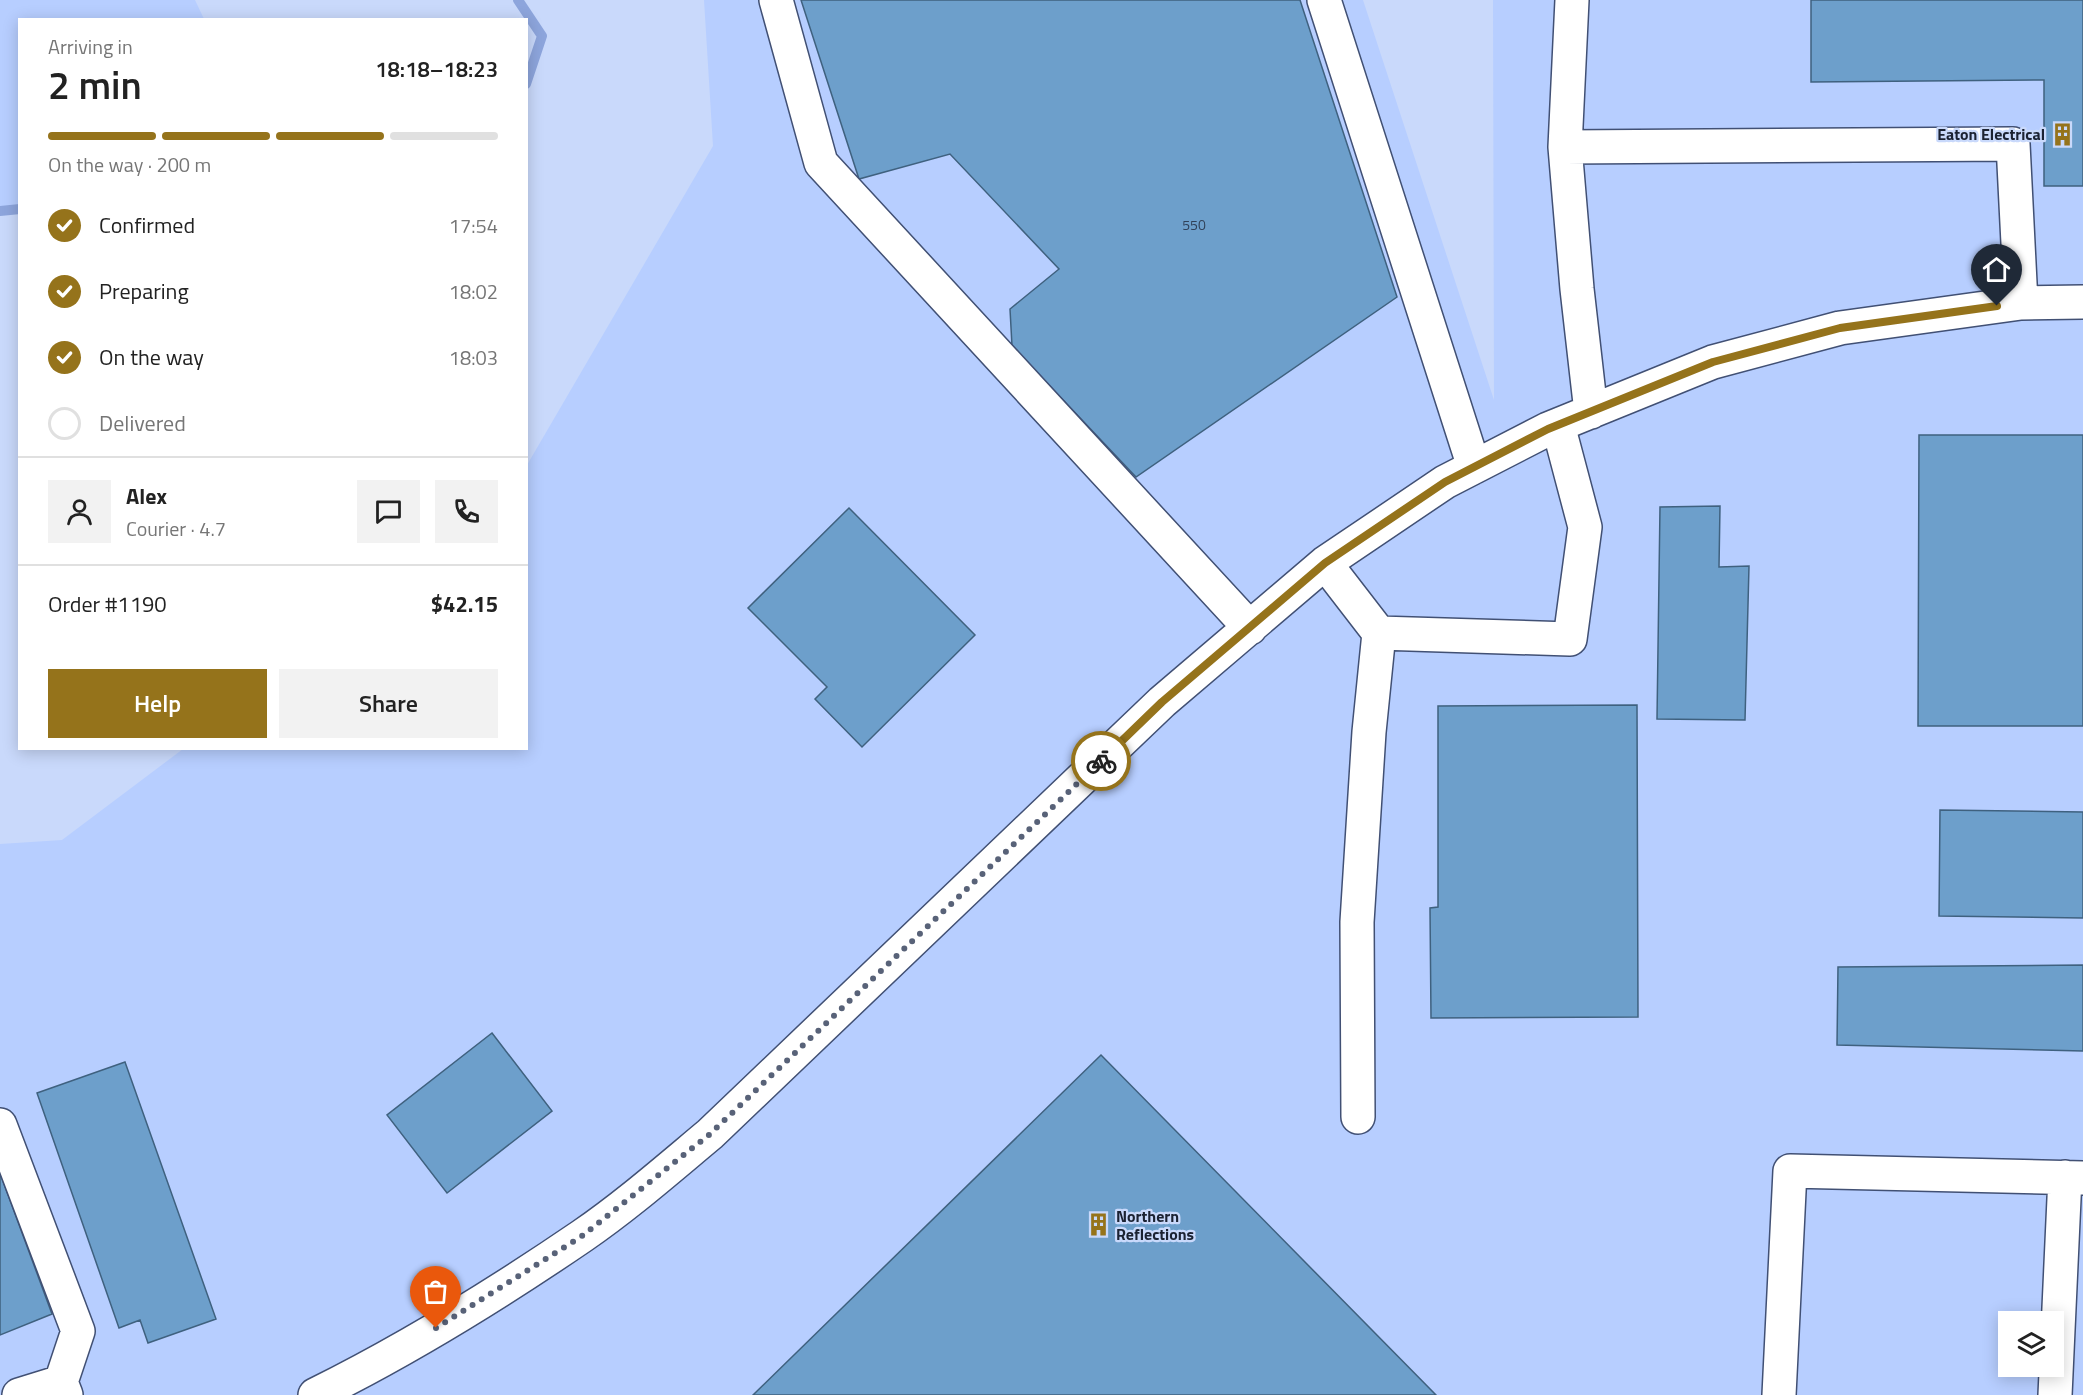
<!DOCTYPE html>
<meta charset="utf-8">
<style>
body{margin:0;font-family:"Titillium Web",sans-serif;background:#f2f2f2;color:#222;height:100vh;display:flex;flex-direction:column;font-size:22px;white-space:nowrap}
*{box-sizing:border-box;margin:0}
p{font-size:20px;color:#767676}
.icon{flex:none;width:33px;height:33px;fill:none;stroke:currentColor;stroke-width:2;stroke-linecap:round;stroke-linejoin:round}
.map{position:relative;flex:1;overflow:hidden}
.side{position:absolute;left:18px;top:18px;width:510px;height:732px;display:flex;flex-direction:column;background:#fff;border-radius:0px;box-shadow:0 3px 15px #0003}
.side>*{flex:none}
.fabs{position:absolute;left:1998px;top:1311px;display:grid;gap:12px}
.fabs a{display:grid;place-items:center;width:66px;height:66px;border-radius:0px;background:#fff;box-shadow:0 3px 15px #0003;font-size:30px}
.pin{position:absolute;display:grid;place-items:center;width:51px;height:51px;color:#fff;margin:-62px -26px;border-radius:50% 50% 50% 0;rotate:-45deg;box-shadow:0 0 6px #0007}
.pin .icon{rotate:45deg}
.courier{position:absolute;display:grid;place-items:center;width:60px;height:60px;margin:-30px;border:4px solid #95731b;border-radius:50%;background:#fff;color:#222;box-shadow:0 2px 8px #0007}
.headline em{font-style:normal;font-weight:600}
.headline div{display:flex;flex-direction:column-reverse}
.headline{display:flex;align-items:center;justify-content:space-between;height:102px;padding:0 30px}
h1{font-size:39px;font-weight:600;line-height:45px}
.bar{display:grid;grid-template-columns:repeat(4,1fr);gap:9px 6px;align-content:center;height:72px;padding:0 30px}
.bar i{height:8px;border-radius:4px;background:#e0e0e0}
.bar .active{background:#95731b}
.bar p{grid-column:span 4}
.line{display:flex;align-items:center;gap:15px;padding:0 30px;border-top:2px solid #e0e0e0}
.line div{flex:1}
.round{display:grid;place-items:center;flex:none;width:63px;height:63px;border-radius:0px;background:#f2f2f2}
ol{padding:0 30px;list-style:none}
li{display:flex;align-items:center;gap:18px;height:66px}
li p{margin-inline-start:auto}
li .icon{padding:6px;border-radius:50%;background:#95731b;color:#fff;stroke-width:4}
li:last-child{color:#767676}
li i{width:33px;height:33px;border:3px solid #e0e0e0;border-radius:50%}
.action{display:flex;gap:12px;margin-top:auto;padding:12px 30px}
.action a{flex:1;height:69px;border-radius:0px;background:#95731b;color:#fff;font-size:24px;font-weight:600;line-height:69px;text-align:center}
.action a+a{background:#f2f2f2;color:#222}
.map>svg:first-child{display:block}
.built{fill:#b7ceff;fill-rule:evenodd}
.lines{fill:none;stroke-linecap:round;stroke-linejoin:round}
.stream{stroke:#8da5dc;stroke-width:10}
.building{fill:#6d9fcb;stroke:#3f617f;stroke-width:1.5}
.minor-casing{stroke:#415074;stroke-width:36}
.minor{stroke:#fff;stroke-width:33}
.done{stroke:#586278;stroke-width:6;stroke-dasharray:0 10.8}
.route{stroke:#95731b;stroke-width:8}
.labels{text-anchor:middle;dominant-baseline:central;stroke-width:4.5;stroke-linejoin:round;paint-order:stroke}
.number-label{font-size:14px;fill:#304158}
.poi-label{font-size:16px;font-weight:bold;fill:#1b2232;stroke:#c9d9fb;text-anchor:end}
</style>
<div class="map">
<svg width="2083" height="1395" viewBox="0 0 2083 1395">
<rect width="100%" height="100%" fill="#c9d9fb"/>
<!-- built -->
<path class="built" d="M0,0H195L204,19L20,20L19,212H0Z
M704,0H1363L1494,400L1493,0H2083V1395H0V844L62,840L183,749L526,748L527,465L713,146ZM2008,1322H2054V1366H2008Z"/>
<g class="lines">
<!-- stream -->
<path class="stream" d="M518,0L542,36L526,84
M0,211L20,209"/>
</g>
<!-- building -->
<path class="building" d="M801,0H1300L1397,297L1136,477L1012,346L1010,309L1059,269L950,154L859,179Z
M1811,0H2083V186H2044V80L1811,82Z
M1919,435H2083V726H1918Z
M1720,506L1719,567L1749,566L1745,720L1657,719L1660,507Z
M849,508L975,635L862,747L815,699L827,687L748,608Z
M1637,705L1638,1017L1431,1018L1430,908L1438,907V706Z
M1940,810L2083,812V918L1939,916Z
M2083,965V1051L1837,1045L1838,967Z
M492,1033L552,1111L447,1193L387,1115Z
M1101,1055L1436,1395H753Z
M125,1062L216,1319L148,1343L140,1320L119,1328L37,1093Z
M0,1173L52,1314L0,1335Z"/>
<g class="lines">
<defs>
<path id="minor" d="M776,0L821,163L1250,628
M1324,0L1474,467
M1572,0L1565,147L1577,289L1591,412
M1565,147L2013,144L2021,303
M1325,563L1379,633L1369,732L1357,922L1358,1117
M1379,633L1570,639L1585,527L1558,425
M0,1125L78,1331L61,1382L66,1395
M19,1395L61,1382
M315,1395C408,1349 497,1294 582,1236C627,1205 668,1169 710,1134L1162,702L1325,563L1445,482L1548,429L1713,362L1840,328L2021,303L2083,302
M1779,1395L1790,1171L2083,1178
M2055,1395L2065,1177"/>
</defs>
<!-- minor casing -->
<use href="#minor" class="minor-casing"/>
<!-- minor -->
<use href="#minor" class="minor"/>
</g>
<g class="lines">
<!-- done -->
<path class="done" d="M436,1328L582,1236L710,1134L1101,761"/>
<!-- route -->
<path class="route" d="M1101,761L1162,702L1325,563L1445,482L1548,429L1713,362L1840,328L1997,306"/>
</g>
<!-- icons -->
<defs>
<symbol id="building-bare" viewBox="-9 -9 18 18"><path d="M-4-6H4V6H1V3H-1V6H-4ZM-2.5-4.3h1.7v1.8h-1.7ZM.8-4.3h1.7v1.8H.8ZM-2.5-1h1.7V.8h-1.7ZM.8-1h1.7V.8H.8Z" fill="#95731b" stroke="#c9d9fb" stroke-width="2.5" paint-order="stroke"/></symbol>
</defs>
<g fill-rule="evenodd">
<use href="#building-bare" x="2046" y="118" width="33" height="33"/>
<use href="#building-bare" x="1082" y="1208" width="33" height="33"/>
</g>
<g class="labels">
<!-- number labels -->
<g class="number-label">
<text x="1194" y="224">550</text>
</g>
<!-- poi labels -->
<g class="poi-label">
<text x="2045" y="134">Eaton Electrical</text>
<text x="1116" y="1216" text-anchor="start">Northern<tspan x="1116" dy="18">Reflections</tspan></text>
</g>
</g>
</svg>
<div class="fabs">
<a><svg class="icon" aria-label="layers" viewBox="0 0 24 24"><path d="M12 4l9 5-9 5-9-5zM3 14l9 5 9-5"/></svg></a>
</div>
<div class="pin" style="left:436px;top:1328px;background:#ea580c"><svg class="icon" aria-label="bag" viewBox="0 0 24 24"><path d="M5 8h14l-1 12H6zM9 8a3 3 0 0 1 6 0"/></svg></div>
<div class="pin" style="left:1997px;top:306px;background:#1f2937"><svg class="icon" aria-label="home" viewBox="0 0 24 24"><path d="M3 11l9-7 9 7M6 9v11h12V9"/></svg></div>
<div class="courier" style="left:1101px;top:761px"><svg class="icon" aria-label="bike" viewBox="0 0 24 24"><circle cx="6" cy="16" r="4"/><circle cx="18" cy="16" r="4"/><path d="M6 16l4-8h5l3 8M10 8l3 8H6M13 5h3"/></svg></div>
<section class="side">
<div class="headline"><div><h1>2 min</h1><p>Arriving in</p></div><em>18:18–18:23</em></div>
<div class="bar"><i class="active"></i><i class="active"></i><i class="active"></i><i></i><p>On the way · 200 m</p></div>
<ol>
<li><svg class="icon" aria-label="check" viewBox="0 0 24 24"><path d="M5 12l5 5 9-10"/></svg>Confirmed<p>17:54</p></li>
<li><svg class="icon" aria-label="check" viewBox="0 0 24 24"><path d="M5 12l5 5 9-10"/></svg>Preparing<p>18:02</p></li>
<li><svg class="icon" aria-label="check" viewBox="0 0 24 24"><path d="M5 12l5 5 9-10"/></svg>On the way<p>18:03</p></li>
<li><i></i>Delivered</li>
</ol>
<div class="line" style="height:108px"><a class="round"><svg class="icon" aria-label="person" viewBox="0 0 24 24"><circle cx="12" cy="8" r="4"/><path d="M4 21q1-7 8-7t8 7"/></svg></a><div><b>Alex</b><p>Courier · 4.7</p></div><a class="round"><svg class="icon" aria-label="chat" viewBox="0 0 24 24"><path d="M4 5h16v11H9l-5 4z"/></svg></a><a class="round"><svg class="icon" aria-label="phone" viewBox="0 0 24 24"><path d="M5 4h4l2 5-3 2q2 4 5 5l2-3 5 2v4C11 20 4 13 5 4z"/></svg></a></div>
<div class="line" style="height:78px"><div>Order #1190</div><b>$42.15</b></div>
<div class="action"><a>Help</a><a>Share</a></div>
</section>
</div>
